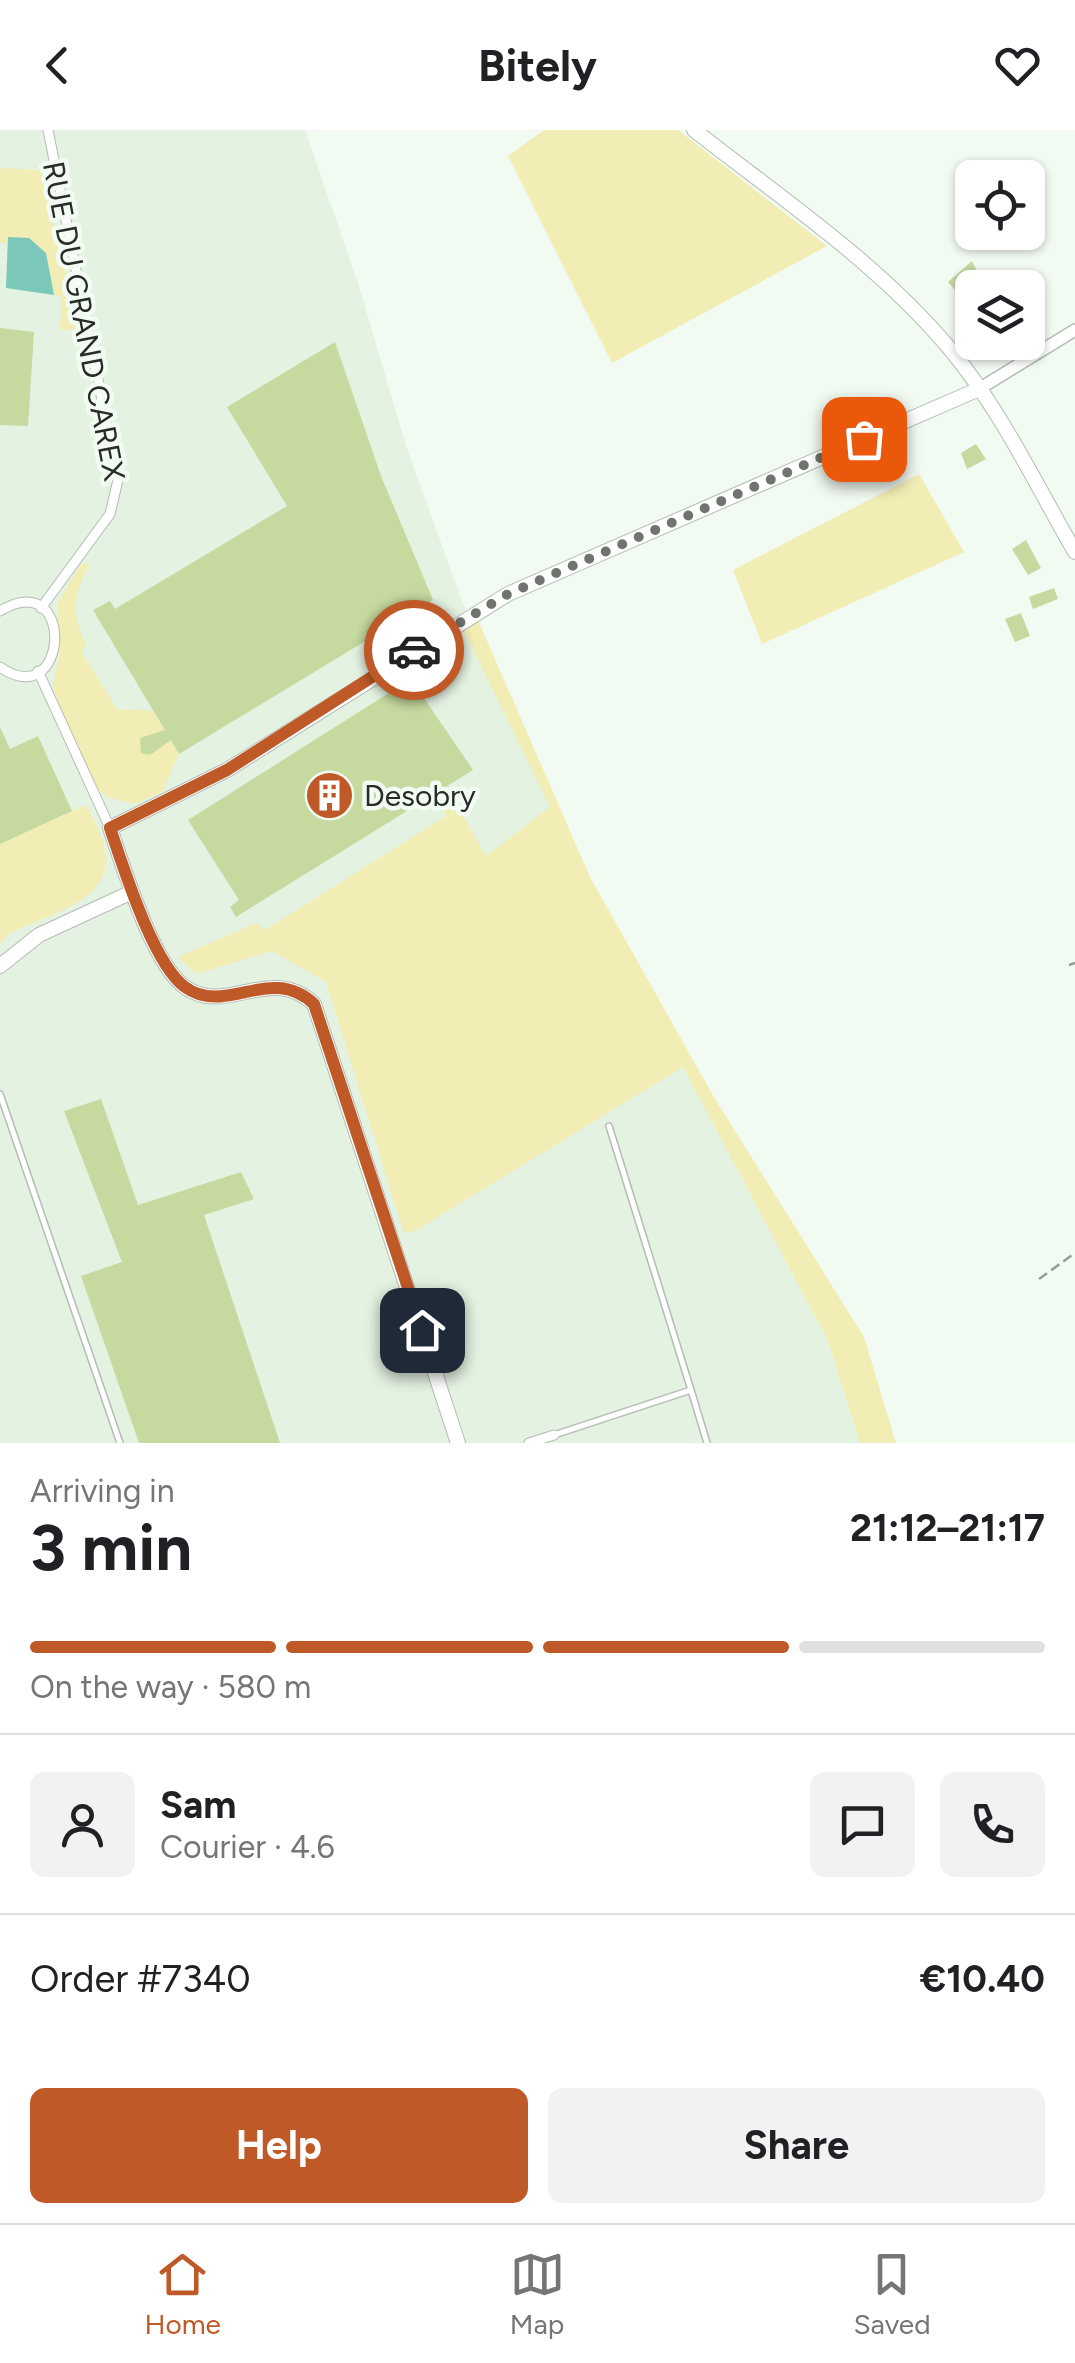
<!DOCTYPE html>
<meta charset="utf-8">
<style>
body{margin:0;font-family:Figtree,sans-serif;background:#f2f2f2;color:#202124;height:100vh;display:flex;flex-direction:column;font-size:38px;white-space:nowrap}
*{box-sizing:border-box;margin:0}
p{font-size:32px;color:#757577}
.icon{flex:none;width:55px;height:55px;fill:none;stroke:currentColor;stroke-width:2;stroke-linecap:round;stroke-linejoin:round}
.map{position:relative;height:1313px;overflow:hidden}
.side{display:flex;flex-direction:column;background:#fff;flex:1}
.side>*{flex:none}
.buttons{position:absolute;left:955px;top:30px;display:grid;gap:20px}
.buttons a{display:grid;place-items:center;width:90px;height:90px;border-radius:15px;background:#fff;box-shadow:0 2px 8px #0004;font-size:50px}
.pin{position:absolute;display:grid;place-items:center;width:85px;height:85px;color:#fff;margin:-42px;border-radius:20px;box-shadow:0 5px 15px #0006}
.courier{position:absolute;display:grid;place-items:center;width:100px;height:100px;margin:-50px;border:8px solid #bf5a28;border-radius:50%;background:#fff;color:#222;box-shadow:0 2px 12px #0007}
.head em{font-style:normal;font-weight:700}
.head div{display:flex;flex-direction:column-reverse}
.head{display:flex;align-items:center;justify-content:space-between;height:170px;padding:0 30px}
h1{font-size:65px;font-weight:700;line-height:75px}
.bar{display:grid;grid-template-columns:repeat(4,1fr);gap:15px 10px;align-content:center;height:120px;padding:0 30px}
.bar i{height:12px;border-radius:8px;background:#e0e0e0}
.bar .current{background:#bf5a28}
.bar p{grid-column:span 4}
.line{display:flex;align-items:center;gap:25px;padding:0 30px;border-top:2px solid #e0e0e0}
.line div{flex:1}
.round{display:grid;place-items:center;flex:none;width:105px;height:105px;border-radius:15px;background:#f2f2f2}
.action{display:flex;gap:20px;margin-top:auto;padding:20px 30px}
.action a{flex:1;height:115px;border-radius:15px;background:#bf5a28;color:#fff;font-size:40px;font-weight:700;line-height:115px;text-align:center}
.action a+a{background:#f2f2f2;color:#202124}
header{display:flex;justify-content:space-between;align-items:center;height:130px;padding:0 30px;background:#fff;font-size:45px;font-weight:700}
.dock{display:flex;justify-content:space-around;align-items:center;height:140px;border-top:2px solid #e0e0e0;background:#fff;font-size:28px;color:#757577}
.dock a{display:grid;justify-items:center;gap:5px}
.dock .current{color:#bf5a28}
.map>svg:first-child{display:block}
.built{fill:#e4f2e2}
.green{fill:#f2edb5}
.water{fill:#7bc8ba}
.building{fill:#c6d99f}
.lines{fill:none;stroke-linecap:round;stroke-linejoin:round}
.service-casing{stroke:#b4bcb3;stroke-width:8}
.minor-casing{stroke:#b4bcb3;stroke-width:11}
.tertiary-casing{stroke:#b4bcb3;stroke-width:14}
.secondary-casing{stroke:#b4bcb3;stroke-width:16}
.path{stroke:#969d96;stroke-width:2.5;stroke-dasharray:10 5;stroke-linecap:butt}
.service{stroke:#fff;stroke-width:5}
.minor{stroke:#fff;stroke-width:9}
.tertiary{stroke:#fff;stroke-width:11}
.secondary{stroke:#fff;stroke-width:14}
.done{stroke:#6f746e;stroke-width:10;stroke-dasharray:0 18}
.route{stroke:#bf5a28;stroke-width:12}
.labels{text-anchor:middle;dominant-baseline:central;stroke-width:9;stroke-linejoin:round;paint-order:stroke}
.street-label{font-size:30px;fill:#282b28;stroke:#f2fbf1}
.poi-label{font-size:30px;fill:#282b28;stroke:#f2fbf1;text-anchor:start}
</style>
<header><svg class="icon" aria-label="back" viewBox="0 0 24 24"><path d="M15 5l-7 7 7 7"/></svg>Bitely<svg class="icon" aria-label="heart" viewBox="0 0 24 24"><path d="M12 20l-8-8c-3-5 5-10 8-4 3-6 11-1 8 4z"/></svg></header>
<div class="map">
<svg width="1075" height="1313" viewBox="0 0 1075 1313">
<rect width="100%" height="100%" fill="#f2fbf1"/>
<!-- built -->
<path class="built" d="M0,0H305L358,153L407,319L465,479L463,499L682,935L828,1211L860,1313H0Z"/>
<!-- green -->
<path class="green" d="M544,0H678L827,116L612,233L508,26Z
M0,38L41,40L79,199L60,200L62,166L54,165L46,123L8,108V113H0Z
M919,344L964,422L762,514L733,440Z
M81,434H91C72,464 71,484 87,516L81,521L117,579L153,581L165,600L156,606L171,610L179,624L162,662L135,674L107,667L97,659L62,585L53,555L60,518L57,474Z
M478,490L590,747L715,969L864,1207L896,1313H860L828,1211L683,937L415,1101L404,1103L326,852L272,821L196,844L178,827L256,793L265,800L446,686L441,676L454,670L486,726L550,677L463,499Z
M86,675C138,763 78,772 9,804L0,813V714Z"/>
<!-- water -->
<path class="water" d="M8,107L29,108L46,123L54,165L6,158Z"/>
<!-- building -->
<path class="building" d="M972,131L985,158H972L967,173L948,152Z
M0,198L34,202L28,296L0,295Z
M335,212L381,346L433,470L179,624L171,610L150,625L141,623L140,608L165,600L93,480L110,471L115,479L287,376L227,277Z
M976,314L986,329L967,339L961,323Z
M1026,410L1041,438L1028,445L1012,419Z
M1054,458L1058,469L1033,479L1029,467Z
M1021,483L1030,506L1015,512L1005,489Z
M411,549L473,640L236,787L230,777L239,770L188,690Z
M0,597L10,619L38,606L72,681L0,714Z
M101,969L138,1075L241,1042L254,1069L204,1085L280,1313H139L81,1146L122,1132L64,981Z"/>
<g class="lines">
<defs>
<path id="service" d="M0,964L120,1313
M691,1260L707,1313
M554,1305L691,1260L609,996"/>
<path id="minor" d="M41,478L110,384L118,350L48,0
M0,481C77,435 69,585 0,537
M38,541L110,698
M529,1313L554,1305"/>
<path id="tertiary" d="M979,259L1075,200"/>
<path id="secondary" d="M694,0C782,69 878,133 950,219C1001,280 1036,355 1075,422
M0,836L39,805L132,762
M458,1313L314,874C270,833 226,887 185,857C153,835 123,736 110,698L227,640L508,464L979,259"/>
</defs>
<!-- service casing -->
<use href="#service" class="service-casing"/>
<!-- minor casing -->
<use href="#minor" class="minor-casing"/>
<!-- tertiary casing -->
<use href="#tertiary" class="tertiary-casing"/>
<!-- secondary casing -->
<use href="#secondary" class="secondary-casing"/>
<!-- path -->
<path class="path" d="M1069,835L1075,833
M1039,1149L1075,1123"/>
<!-- service -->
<use href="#service" class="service"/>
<!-- minor -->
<use href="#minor" class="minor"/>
<!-- tertiary -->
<use href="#tertiary" class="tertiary"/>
<!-- secondary -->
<use href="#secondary" class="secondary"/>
</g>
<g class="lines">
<!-- done -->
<path class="done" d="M414,520L508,464L864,309"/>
<!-- route -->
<path class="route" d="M414,520L227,640L110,698C123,736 153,834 185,857C226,887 270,833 314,874L422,1200"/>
</g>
<!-- icons -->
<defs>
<symbol id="building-disc" viewBox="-11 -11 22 22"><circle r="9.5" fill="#bf5a28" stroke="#f2fbf1"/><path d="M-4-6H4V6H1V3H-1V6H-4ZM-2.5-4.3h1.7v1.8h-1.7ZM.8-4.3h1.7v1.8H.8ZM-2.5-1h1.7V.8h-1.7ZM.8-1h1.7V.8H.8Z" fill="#fff"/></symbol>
</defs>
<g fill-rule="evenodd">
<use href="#building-disc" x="302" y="638" width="55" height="55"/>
</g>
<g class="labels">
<!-- street labels -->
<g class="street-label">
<text transform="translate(84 191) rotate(79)">RUE DU GRAND CAREX</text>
</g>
<!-- poi labels -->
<g class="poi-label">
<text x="364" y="665">Desobry</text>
</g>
</g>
</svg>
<div class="buttons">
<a><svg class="icon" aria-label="locate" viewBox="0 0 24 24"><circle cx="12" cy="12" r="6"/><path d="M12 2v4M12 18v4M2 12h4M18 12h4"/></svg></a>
<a><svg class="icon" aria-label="layers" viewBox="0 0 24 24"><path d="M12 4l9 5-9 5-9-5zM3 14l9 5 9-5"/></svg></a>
</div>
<div class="pin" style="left:864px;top:309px;background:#ea580c"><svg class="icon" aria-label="bag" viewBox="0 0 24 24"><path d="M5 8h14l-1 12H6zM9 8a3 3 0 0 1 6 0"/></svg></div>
<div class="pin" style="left:422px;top:1200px;background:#1f2937"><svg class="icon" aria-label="home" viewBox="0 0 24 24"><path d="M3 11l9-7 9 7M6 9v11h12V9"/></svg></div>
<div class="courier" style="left:414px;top:520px"><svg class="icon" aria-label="car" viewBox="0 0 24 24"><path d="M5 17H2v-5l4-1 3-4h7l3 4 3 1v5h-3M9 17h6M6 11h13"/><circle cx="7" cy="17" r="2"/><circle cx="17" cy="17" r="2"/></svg></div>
</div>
<section class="side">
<div class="head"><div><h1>3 min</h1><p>Arriving in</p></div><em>21:12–21:17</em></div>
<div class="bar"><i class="current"></i><i class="current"></i><i class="current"></i><i></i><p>On the way · 580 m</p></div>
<div class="line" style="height:180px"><a class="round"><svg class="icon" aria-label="person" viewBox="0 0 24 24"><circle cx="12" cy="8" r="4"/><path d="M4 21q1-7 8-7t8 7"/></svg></a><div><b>Sam</b><p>Courier · 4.6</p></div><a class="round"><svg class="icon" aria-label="chat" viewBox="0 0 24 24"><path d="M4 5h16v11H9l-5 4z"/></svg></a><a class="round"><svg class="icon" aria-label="phone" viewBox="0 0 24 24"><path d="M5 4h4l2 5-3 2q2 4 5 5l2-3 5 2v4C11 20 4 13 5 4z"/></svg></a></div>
<div class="line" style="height:130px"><div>Order #7340</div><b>€10.40</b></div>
<div class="action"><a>Help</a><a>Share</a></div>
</section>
<nav class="dock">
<a class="current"><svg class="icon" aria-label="home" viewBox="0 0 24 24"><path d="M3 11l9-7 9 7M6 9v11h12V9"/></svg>Home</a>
<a><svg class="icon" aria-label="map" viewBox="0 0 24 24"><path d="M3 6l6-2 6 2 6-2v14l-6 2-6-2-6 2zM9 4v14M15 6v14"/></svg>Map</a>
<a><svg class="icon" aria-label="saved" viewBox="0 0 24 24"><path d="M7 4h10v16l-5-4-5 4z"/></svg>Saved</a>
</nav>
